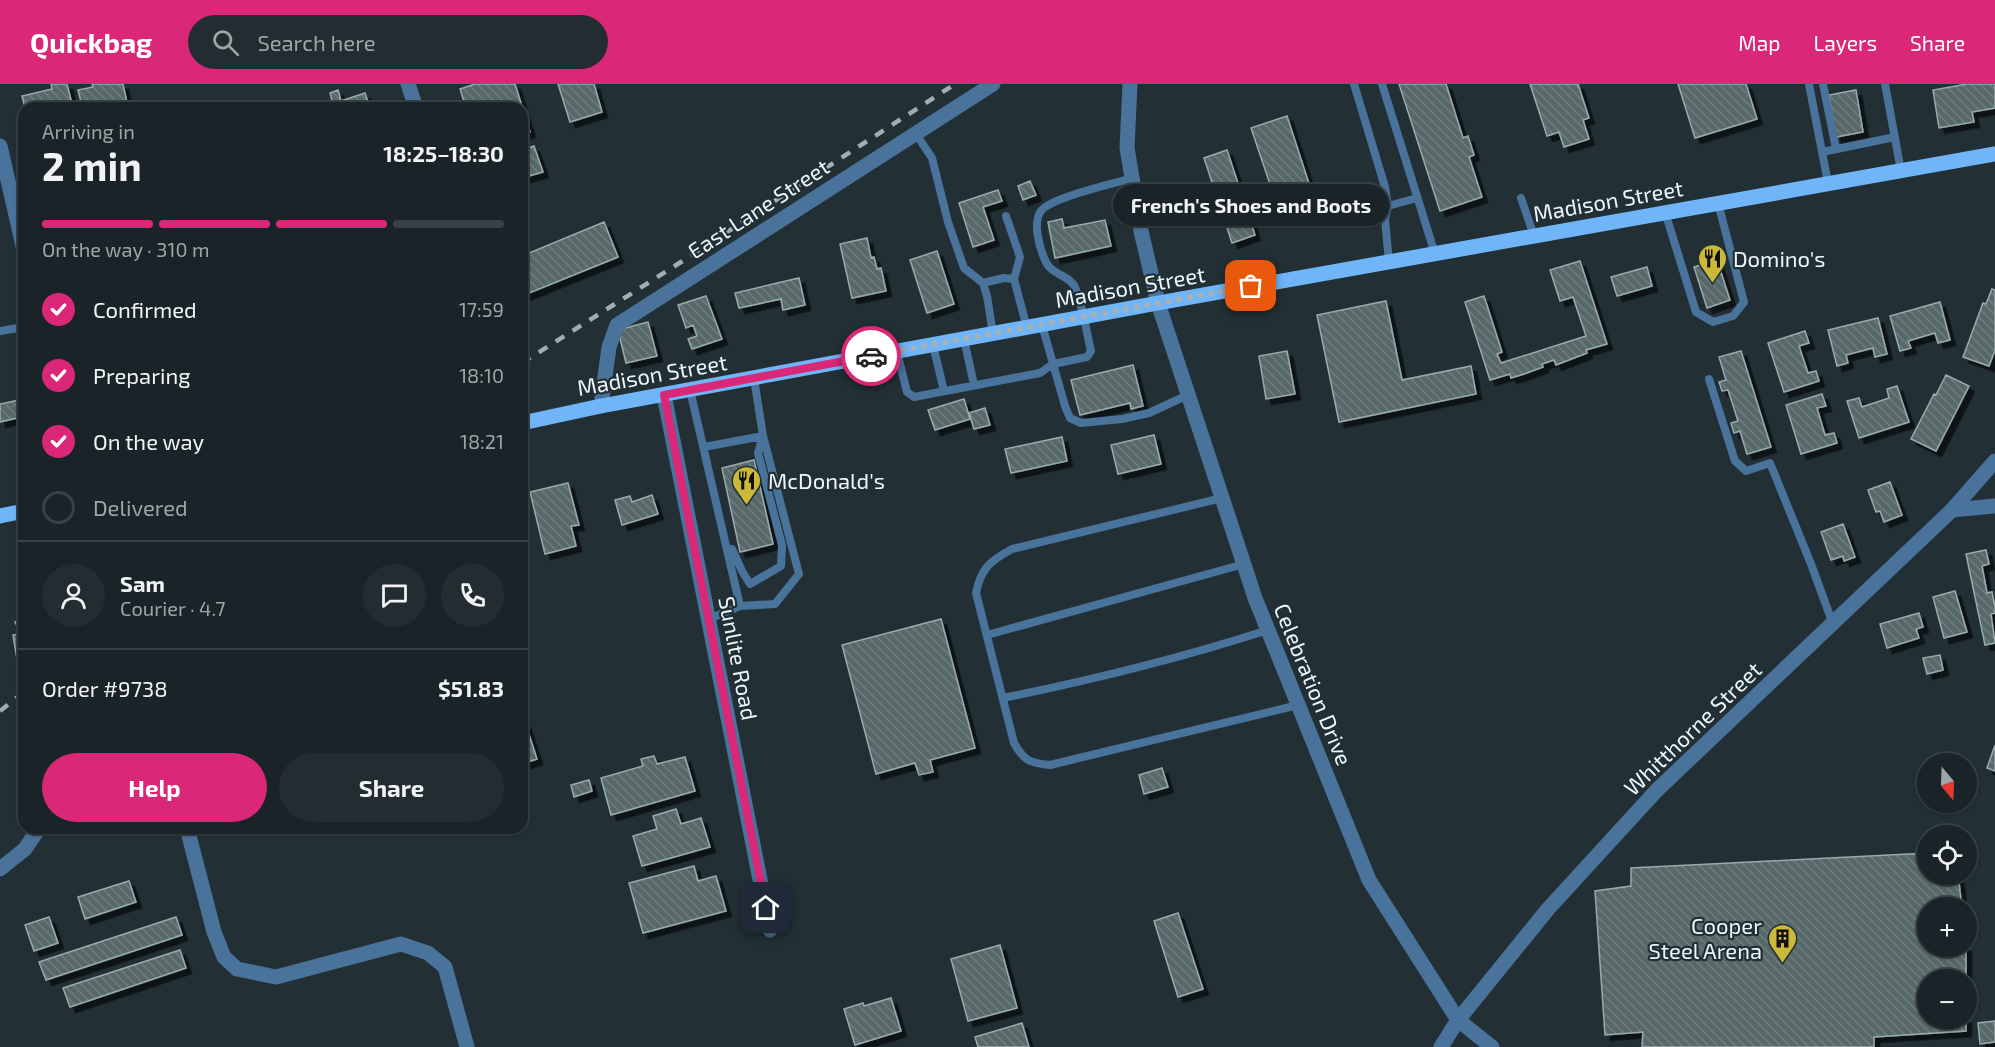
<!DOCTYPE html>
<meta charset="utf-8">
<style>
body{margin:0;font-family:"Exo 2",sans-serif;background:#232c30;color:#f1f3f6;height:100vh;display:flex;flex-direction:column;font-size:22px;white-space:nowrap}
*{box-sizing:border-box;margin:0}
p{font-size:20px;color:#9fa4a8}
.icon{flex:none;width:33px;height:33px;fill:none;stroke:currentColor;stroke-width:2;stroke-linecap:round;stroke-linejoin:round}
.map{position:relative;flex:1;overflow:hidden}
.sheet{position:absolute;left:18px;top:18px;width:510px;height:732px;display:flex;flex-direction:column;background:#1a2428;border-radius:18px;box-shadow:0 2px 4px #0004,0 0 0 2px #384145}
.sheet>*{flex:none}
.needle{width:39px;rotate:161deg}
.tools{position:absolute;left:1917px;top:669px;display:grid;gap:12px}
.tools a{display:grid;place-items:center;width:60px;height:60px;border-radius:50%;background:#1a2428;box-shadow:0 2px 4px #0004,0 0 0 2px #384145;font-size:30px}
.pin{position:absolute;display:grid;place-items:center;width:51px;height:51px;color:#fff;margin:-26px;border-radius:12px;box-shadow:0 3px 9px #0006}
.courier{position:absolute;display:grid;place-items:center;width:60px;height:60px;margin:-30px;border:4px solid #db2777;border-radius:50%;background:#fff;color:#222;box-shadow:0 2px 8px #0007}
.bubble{position:absolute;height:42px;border-radius:21px;background:#1a2428;box-shadow:0 2px 4px #0004,0 0 0 2px #384145;font-size:20px;font-weight:700;line-height:42px;text-align:center}
.summary em{font-style:normal;font-weight:700}
.summary div{display:flex;flex-direction:column-reverse}
.summary{display:flex;align-items:center;justify-content:space-between;height:102px;padding:0 24px}
h1{font-size:39px;font-weight:700;line-height:45px}
.bar{display:grid;grid-template-columns:repeat(4,1fr);gap:9px 6px;align-content:center;height:72px;padding:0 24px}
.bar i{height:8px;border-radius:4px;background:#384145}
.bar .current{background:#db2777}
.bar p{grid-column:span 4}
.line{display:flex;align-items:center;gap:15px;padding:0 24px;border-top:2px solid #384145}
.line div{flex:1}
.round{display:grid;place-items:center;flex:none;width:63px;height:63px;border-radius:32px;background:#232c30}
ol{padding:0 24px;list-style:none}
li{display:flex;align-items:center;gap:18px;height:66px}
li p{margin-inline-start:auto}
li .icon{padding:6px;border-radius:50%;background:#db2777;color:#fff;stroke-width:4}
li:last-child{color:#9fa4a8}
li i{width:33px;height:33px;border:3px solid #384145;border-radius:50%}
.primary-button{display:flex;gap:12px;margin-top:auto;padding:12px 24px}
.primary-button a{flex:1;height:69px;border-radius:36px;background:#db2777;color:#fff;font-size:24px;font-weight:700;line-height:69px;text-align:center}
.primary-button a+a{background:#232c30;color:#f1f3f6}
header{display:flex;align-items:center;gap:36px;box-sizing:border-box;height:84px;padding:0 30px;background:#db2777;color:#fff}
header strong{font-size:28px}
nav{display:flex;gap:33px;margin-inline-start:auto;font-size:21px}
.search{width:420px;height:54px;background:#232c30;display:flex;align-items:center;gap:15px;box-sizing:border-box;padding:0 21px;border-radius:33px;color:#9fa4a8;font-size:22px}
.map>svg:first-child{display:block}
.building{fill:url(#building-back-hatch);stroke:#99abac;stroke-width:1.5;filter:url(#shadow)}
.lines{fill:none;stroke-linecap:round;stroke-linejoin:round}
.service{stroke:#49739b;stroke-width:8}
.minor{stroke:#49739b;stroke-width:15}
.tertiary{stroke:#49739b;stroke-width:15}
.primary{stroke:#70b5f8;stroke-width:15}
.rail{stroke:#a2adb2;stroke-width:4.5;stroke-dasharray:10 10;stroke-linecap:butt}
.done{stroke:#a6b1b5;stroke-width:6;stroke-dasharray:0 10.8}
.route{stroke:#db2777;stroke-width:8}
.labels{text-anchor:middle;dominant-baseline:central;stroke-width:4.5;stroke-linejoin:round;paint-order:stroke}
.street-label{font-size:22px;fill:#edf6fa;stroke:#223036}
.poi-label{font-size:22px;fill:#edf6fa;stroke:#223036;text-anchor:start}
</style>
<header>
<strong>Quickbag</strong>
<div class="search"><svg class="icon" aria-label="search" viewBox="0 0 24 24"><circle cx="10" cy="10" r="6"/><path d="M15 15l6 6"/></svg>Search here</div>
<nav><a>Map</a><a>Layers</a><a>Share</a></nav>
</header>
<div class="map">
<svg width="1995" height="963" viewBox="0 0 1995 963">
<defs>
<pattern id="building-back-hatch" width="6" height="6" patternUnits="userSpaceOnUse" patternTransform="scale(1.5)"><rect width="6" height="6" fill="#566768"/><path d="M-1 5l2 2M0 0l6 6M5-1l2 2" fill="none" stroke="#6f7d7e"/></pattern>
<filter id="shadow"><feDropShadow dx="5.5" dy="5.5" stdDeviation="0" flood-color="#0009"/></filter>
</defs>
<rect width="100%" height="100%" fill="#223036"/>
<!-- building -->
<path class="building" d="M51,0H67L73,24H25L22,12L52,5Z
M92,0H123L127,19L105,24H74L82,22L78,6L93,3Z
M475,0H515L530,48L522,50V24H466L460,5Z
M558,0H594L602,28L570,38Z
M1399,0H1446L1463,54L1468,52L1474,71L1469,73L1482,113L1440,127Z
M1530,0H1578L1589,34L1583,36L1589,55L1564,63L1559,48L1547,52Z
M1678,0H1746L1757,35L1695,54Z
M1967,0H1995V24L1972,28L1974,38L1939,44L1933,6Z
M338,6L341,17L365,9L370,24H334L330,9Z
M1856,6L1863,48L1836,53L1829,11Z
M1287,32L1315,118L1280,130L1251,44Z
M534,62L543,88L522,94V66Z
M1227,66L1255,151L1232,159L1204,74Z
M1030,97L1036,111L1023,116L1018,102Z
M998,106L1002,117L983,123L994,156L973,163L959,119Z
M1062,135L1064,144L1105,136L1111,162L1055,174L1048,138Z
M604,138L618,173L522,212V172Z
M867,154L871,174L874,173L877,185L881,184L886,207L852,214L840,160Z
M937,167L954,220L927,229L910,176Z
M1717,176L1730,216L1707,224L1694,183Z
M1580,177L1607,260L1586,266L1587,269L1556,281L1554,276L1542,280L1543,283L1524,290L1511,294L1510,290L1490,296L1465,218L1484,212L1502,268L1497,270L1501,279L1586,252L1573,213L1560,217L1550,186Z
M1647,183L1652,202L1617,212L1611,193Z
M799,194L805,221L783,226L781,215L739,224L735,209Z
M1992,205L1995,206V266L1989,282L1963,273L1983,219L1986,220Z
M706,212L722,255L692,265L688,255L697,252L693,241L686,244L678,221Z
M1386,217L1402,296L1471,282L1476,310L1339,338L1317,231Z
M1940,218L1950,256L1938,259L1935,249L1908,257L1911,264L1900,267L1890,232Z
M1878,234L1887,270L1875,273L1873,264L1846,271L1848,279L1837,282L1828,246Z
M648,238L657,272L626,279L618,246Z
M1805,247L1809,259L1799,262L1808,289L1816,287L1819,297L1784,308L1768,259Z
M1287,267L1295,310L1266,315L1259,272Z
M1741,267L1771,363L1747,370L1740,347L1734,349L1731,339L1738,337L1728,306L1722,307L1719,298L1726,296L1719,273Z
M1133,281L1143,322L1131,325L1130,319L1080,331L1071,296Z
M1946,291L1969,302L1936,367L1911,355L1934,310L1936,311Z
M1897,302L1909,338L1859,354L1847,317L1859,314L1862,323L1889,314L1887,305Z
M1822,310L1826,322L1817,324L1825,351L1834,349L1837,359L1801,370L1786,321Z
M24,315V367L17,334L0,338V320Z
M964,315L970,335L935,346L928,326Z
M985,324L990,341L974,345L969,329Z
M1154,351L1161,380L1118,390L1111,361Z
M1062,353L1067,377L1011,389L1005,365Z
M754,376L773,460L740,468L722,384Z
M1890,398L1902,431L1884,438L1880,427L1876,428L1868,406Z
M568,399L579,441L571,442L576,462L545,470L530,408Z
M652,411L658,430L622,441L615,416L630,412L632,418Z
M1843,440L1855,473L1844,477L1843,472L1831,476L1821,448Z
M1986,466L1989,480L1982,482L1987,509L1992,508L1995,523V529L1991,530L1995,559L1985,561L1966,470Z
M1955,507L1967,548L1944,554L1933,513Z
M1919,529L1923,543L1916,545L1919,554L1887,564L1880,540Z
M24,535V544L19,546L15,538Z
M941,535L975,664L930,676L933,688L919,691L915,679L876,690L842,561Z
M24,549V580L18,581L13,551Z
M1940,571L1943,586L1927,590L1923,574Z
M525,638L537,675L522,680V639Z
M1995,661V687L1987,684Z
M654,672L657,680L685,673L695,707L611,731L601,694L643,682L641,675Z
M1162,684L1168,703L1144,710L1139,691Z
M589,696L592,707L574,713L571,701Z
M676,725L681,740L701,734L710,763L642,782L633,752L657,745L653,732Z
M1928,769V790H1958L1962,824H1928V862H1966V896H1928V934H1966V947L1874,953V963H1642L1643,948L1605,951L1595,807L1631,802V784Z
M694,782L698,797L716,792L726,827L643,849L629,799Z
M129,797L136,818L85,835L78,813Z
M1178,829L1203,905L1178,913L1154,837Z
M49,833L58,859L34,867L25,841Z
M176,833L182,851L46,896L39,878Z
M1000,861L1017,924L968,937L951,875Z
M180,866L186,884L70,923L63,904Z
M891,914L901,947L855,961L844,925L863,919L864,922Z
M1995,937V958L1980,960L1978,939Z
M1022,939L1029,963H978L975,953Z"/>
<g class="lines">
<!-- service -->
<path class="service" d="M1354,0L1385,103L1388,122L1385,135L1389,178
M1382,0L1435,170
M1809,0L1828,99
M1823,0L1836,65
M1885,0L1901,87
M916,50L932,74L948,138L964,184L983,199L987,212L993,250
M1822,68L1895,53
M1521,114L1534,152
M1388,122L1417,114
M1665,128L1696,228L1713,238L1733,232L1744,218L1718,119
M1006,132L1020,173L1014,195
M983,199L1004,194L1014,195L1027,244
M1042,241L1065,322L1070,334L1081,339L1122,335L1149,329L1188,311
M0,247L24,243
M964,255L974,301
M933,261L944,307
M897,268L907,308L914,313L1040,289L1053,280L1087,273L1091,267C1086,246 1083,223 1075,203C1069,191 1053,191 1047,180C1040,167 1032,139 1041,127C1051,113 1114,100 1132,94
M1709,295L1735,377L1746,387L1770,379L1811,480L1833,540
M690,306L740,522L775,520L799,490L763,352L754,294
M704,363L763,352L758,369L782,461L781,482L750,500L742,487L732,465
M1222,414L1012,465C990,477 981,484 976,509L1014,659C1024,677 1030,679 1050,681L1298,621
M709,535L740,522
M987,551L1244,480
M1003,614C1092,596 1181,574 1268,546"/>
<!-- minor -->
<path class="minor" d="M408,0L416,24
M1158,219L1255,514L1369,796L1458,936L1492,963
M664,311L770,846
M601,322L609,263L617,241L993,0
M1952,426L1995,422
M187,744L214,848L224,873L237,885L276,893L401,860L428,869L445,883L467,963"/>
<!-- tertiary -->
<path class="tertiary" d="M1130,0L1127,64L1141,147L1158,219
M0,62L24,166
M0,785L25,765L39,744
M1441,963L1458,936L1548,825L1657,706L1952,426L1995,377"/>
<!-- primary -->
<path class="primary" d="M522,339L601,322L1158,219L1995,70
M0,432L24,427"/>
<!-- rail -->
<path class="rail" d="M522,279L681,178L955,0
M0,627L24,608"/>
</g>
<g class="lines">
<!-- done -->
<path class="done" d="M871,272L1251,202"/>
<!-- route -->
<path class="route" d="M766,824L664,311L871,272"/>
</g>
<!-- icons -->
<defs>
<symbol id="restaurant-pin" viewBox="-11 -11 22 30"><path d="M0 17L-7.5 6A9.5 9.5 0 1 1 7.5 6Z" fill="#ccb939" stroke="#223036"/><path d="M-5-6h1v4h1v-4h1v4h1v-4h1v5L-1.5 .5V6h-2V.5L-5-1ZM5-6V6H3V1.5H1.5Q1.5-4 5-6Z" fill="#111"/></symbol>
<symbol id="building-pin" viewBox="-11 -11 22 30"><path d="M0 17L-7.5 6A9.5 9.5 0 1 1 7.5 6Z" fill="#ccb939" stroke="#223036"/><path d="M-4-6H4V6H1V3H-1V6H-4ZM-2.5-4.3h1.7v1.8h-1.7ZM.8-4.3h1.7v1.8H.8ZM-2.5-1h1.7V.8h-1.7ZM.8-1h1.7V.8H.8Z" fill="#111"/></symbol>
</defs>
<g fill-rule="evenodd">
<use href="#restaurant-pin" x="1696" y="158" width="33" height="45"/>
<use href="#restaurant-pin" x="730" y="380" width="33" height="45"/>
<use href="#building-pin" x="1766" y="838" width="33" height="45"/>
</g>
<g class="labels">
<!-- street labels -->
<g class="street-label">
<text transform="translate(1608 116) rotate(-10)">Madison Street</text>
<text transform="translate(758 124) rotate(-33)">East Lane Street</text>
<text transform="translate(1130 202) rotate(-10)">Madison Street</text>
<text transform="translate(652 290) rotate(-10)">Madison Street</text>
<text transform="translate(739 574) rotate(79)">Sunlite Road</text>
<text transform="translate(1314 600) rotate(68)">Celebration Drive</text>
<text transform="translate(1692 644) rotate(-44)">Whitthorne Street</text>
</g>
<!-- poi labels -->
<g class="poi-label">
<text x="1733" y="174">Domino's</text>
<text x="768" y="396">McDonald's</text>
<text x="1762" y="841" text-anchor="end">Cooper<tspan x="1762" dy="25">Steel Arena</tspan></text>
</g>
</g>
</svg>
<div class="tools">
<a><svg class="needle" viewBox="-14 -14 28 28"><path d="M0-13l5 13h-10z" fill="#e53935"/><path d="M0 13l5-13h-10z" fill="#9fa4a8"/></svg></a>
<a><svg class="icon" aria-label="locate" viewBox="0 0 24 24"><circle cx="12" cy="12" r="6"/><path d="M12 2v4M12 18v4M2 12h4M18 12h4"/></svg></a>
<a>+</a>
<a>−</a>
</div>
<div class="pin" style="left:1251px;top:202px;background:#ea580c"><svg class="icon" aria-label="bag" viewBox="0 0 24 24"><path d="M5 8h14l-1 12H6zM9 8a3 3 0 0 1 6 0"/></svg></div>
<div class="pin" style="left:766px;top:824px;background:#1f2937"><svg class="icon" aria-label="home" viewBox="0 0 24 24"><path d="M3 11l9-7 9 7M6 9v11h12V9"/></svg></div>
<div class="courier" style="left:871px;top:272px"><svg class="icon" aria-label="car" viewBox="0 0 24 24"><path d="M5 17H2v-5l4-1 3-4h7l3 4 3 1v5h-3M9 17h6M6 11h13"/><circle cx="7" cy="17" r="2"/><circle cx="17" cy="17" r="2"/></svg></div>
<div class="bubble" style="left:1113px;top:100px;width:276px">French's Shoes and Boots</div>
<section class="sheet">
<div class="summary"><div><h1>2 min</h1><p>Arriving in</p></div><em>18:25–18:30</em></div>
<div class="bar"><i class="current"></i><i class="current"></i><i class="current"></i><i></i><p>On the way · 310 m</p></div>
<ol>
<li><svg class="icon" aria-label="check" viewBox="0 0 24 24"><path d="M5 12l5 5 9-10"/></svg>Confirmed<p>17:59</p></li>
<li><svg class="icon" aria-label="check" viewBox="0 0 24 24"><path d="M5 12l5 5 9-10"/></svg>Preparing<p>18:10</p></li>
<li><svg class="icon" aria-label="check" viewBox="0 0 24 24"><path d="M5 12l5 5 9-10"/></svg>On the way<p>18:21</p></li>
<li><i></i>Delivered</li>
</ol>
<div class="line" style="height:108px"><a class="round"><svg class="icon" aria-label="person" viewBox="0 0 24 24"><circle cx="12" cy="8" r="4"/><path d="M4 21q1-7 8-7t8 7"/></svg></a><div><b>Sam</b><p>Courier · 4.7</p></div><a class="round"><svg class="icon" aria-label="chat" viewBox="0 0 24 24"><path d="M4 5h16v11H9l-5 4z"/></svg></a><a class="round"><svg class="icon" aria-label="phone" viewBox="0 0 24 24"><path d="M5 4h4l2 5-3 2q2 4 5 5l2-3 5 2v4C11 20 4 13 5 4z"/></svg></a></div>
<div class="line" style="height:78px"><div>Order #9738</div><b>$51.83</b></div>
<div class="primary-button"><a>Help</a><a>Share</a></div>
</section>
</div>
